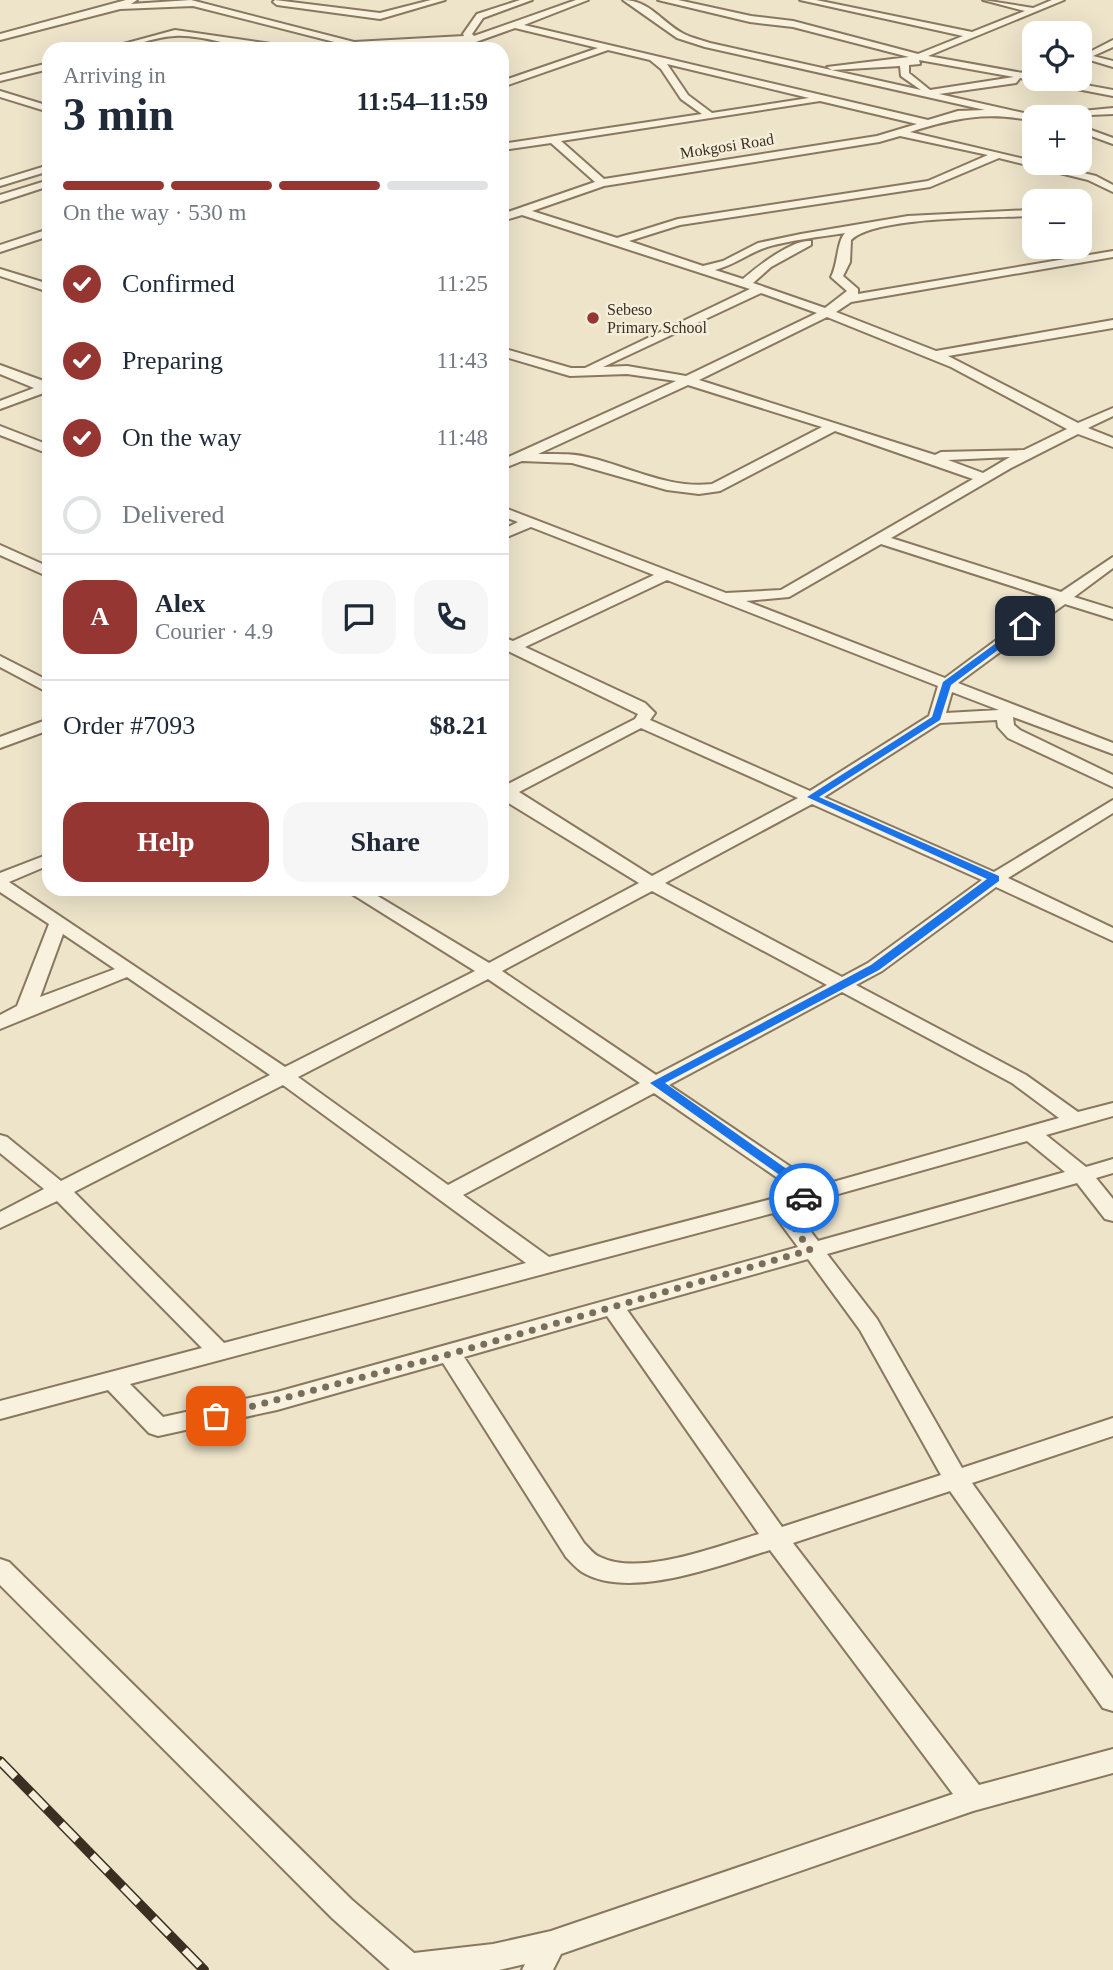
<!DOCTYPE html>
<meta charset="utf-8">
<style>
body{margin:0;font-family:Georgia,serif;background:#f6f6f7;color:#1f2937;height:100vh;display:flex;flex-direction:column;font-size:26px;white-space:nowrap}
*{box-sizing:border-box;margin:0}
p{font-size:23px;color:#747a83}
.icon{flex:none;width:38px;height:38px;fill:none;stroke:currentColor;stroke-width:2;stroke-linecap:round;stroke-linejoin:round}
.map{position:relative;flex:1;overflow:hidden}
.panel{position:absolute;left:42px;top:42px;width:467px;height:854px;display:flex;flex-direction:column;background:#fff;border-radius:21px;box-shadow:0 7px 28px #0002}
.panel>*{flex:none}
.controls{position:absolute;left:1022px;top:21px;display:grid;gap:14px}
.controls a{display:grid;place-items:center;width:70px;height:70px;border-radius:14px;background:#fff;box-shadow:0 7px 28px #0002;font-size:35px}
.pin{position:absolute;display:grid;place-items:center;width:60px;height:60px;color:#fff;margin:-30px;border-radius:14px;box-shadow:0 4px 10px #0006}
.courier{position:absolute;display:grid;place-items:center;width:70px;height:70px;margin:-35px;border:5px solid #1a73e8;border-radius:50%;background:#fff;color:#222;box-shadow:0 2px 9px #0007}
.overview em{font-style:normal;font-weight:800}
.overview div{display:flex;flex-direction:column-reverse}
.overview{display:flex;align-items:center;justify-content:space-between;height:119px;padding:0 21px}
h1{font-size:46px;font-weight:800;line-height:52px}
.bar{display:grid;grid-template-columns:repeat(4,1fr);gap:10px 7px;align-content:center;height:84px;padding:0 21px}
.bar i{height:9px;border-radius:5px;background:#e0e1e3}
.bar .selected{background:#963632}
.bar p{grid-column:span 4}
.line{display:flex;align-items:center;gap:18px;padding:0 21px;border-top:2px solid #e0e1e3}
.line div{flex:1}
.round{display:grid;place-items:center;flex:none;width:74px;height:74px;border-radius:21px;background:#f6f6f7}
ol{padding:0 21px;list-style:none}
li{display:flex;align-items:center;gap:21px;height:77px}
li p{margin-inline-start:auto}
li .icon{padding:7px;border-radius:50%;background:#963632;color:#fff;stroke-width:4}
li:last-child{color:#747a83}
li i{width:38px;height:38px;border:4px solid #e0e1e3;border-radius:50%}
.action{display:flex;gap:14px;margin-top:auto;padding:14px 21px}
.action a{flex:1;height:80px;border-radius:21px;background:#963632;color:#fff;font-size:28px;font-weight:800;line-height:80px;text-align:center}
.action a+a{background:#f6f6f7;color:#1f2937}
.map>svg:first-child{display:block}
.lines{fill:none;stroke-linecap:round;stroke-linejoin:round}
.minor-casing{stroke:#89785f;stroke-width:4}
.minor{fill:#f8f1de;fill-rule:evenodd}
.rail-casing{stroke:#3b2f22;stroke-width:10}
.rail{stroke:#f5eeda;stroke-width:7;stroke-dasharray:22;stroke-linecap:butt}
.route{fill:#1a73e8}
.done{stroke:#796e5d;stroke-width:7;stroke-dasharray:0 12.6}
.poi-dot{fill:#963632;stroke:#f5eeda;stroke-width:2.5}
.labels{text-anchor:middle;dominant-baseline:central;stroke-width:5;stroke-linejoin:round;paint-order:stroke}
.far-street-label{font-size:16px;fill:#3b2f22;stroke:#f5eeda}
.far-poi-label{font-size:16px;fill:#3b2f22;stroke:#f5eeda;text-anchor:start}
</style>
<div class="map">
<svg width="1113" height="1970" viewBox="0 0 1113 1970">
<rect width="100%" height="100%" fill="#ede4ca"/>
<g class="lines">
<defs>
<path id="minor" d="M126,0H137L131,4L191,0L354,42L464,36L463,34L477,14L520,0H532L483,18L472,34L474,36L576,0H588L524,25L928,120L958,111L985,110L705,47L677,38L623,0C650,0 662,23 684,34C692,38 702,40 710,43L921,90L901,76L900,66L832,70L827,67L909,57L793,27L750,22L658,0H678L751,16L793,21L918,54L963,36L800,0H816L972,32L1025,11L983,0L1033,8L1052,0H1064L928,56L1034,75V79H1053L1113,90V96L1020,78L1016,83L939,94L1037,116L1034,121C986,111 955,118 910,132L1096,176L1113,185V192L1088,180L999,158L930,187L680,225L629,241L703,266L723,261L758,243L801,234L908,216L1029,210L1034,213L1029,216C991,218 875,216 851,240L850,262L843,276L858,289V294L1113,251V257L851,302L836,312L936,351L1113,320V328L948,356L1078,423L1113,408V416L1088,428L1113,438V447L1078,434L1011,468L891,538L1061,592L1113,557V568L1074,597L1113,609V619L1065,604L958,683L1113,743V754L1013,717L1014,725L1020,730L1113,775V787L1008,738L998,727L997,720L940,723L824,797L994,872L1113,800V813L1008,878L1113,928V941L996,887L882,971L856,985L1026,1075L1078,1112L1113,1103V1116L1046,1135L1086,1167L1113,1159V1173L1096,1178L1113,1199V1221L1105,1219L1077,1183L827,1254L877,1319L962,1468L1113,1418V1436L972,1483L1113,1679V1711L1103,1708L950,1491L793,1543L979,1785L1113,1749V1773L973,1811L561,1954L553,1970H522L525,1964L499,1970H390L332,1918L0,1585V1559L9,1562L352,1900L414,1953L493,1944L551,1931L953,1794L770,1550C721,1565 630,1601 582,1572C576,1568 571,1562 566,1557L443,1363L277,1410L158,1436L149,1433L108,1390L0,1419V1401L202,1348L57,1201L0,1228V1212L44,1189L0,1153V1135L7,1137L61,1181L270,1075L127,977L0,1029V1015L17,1006L49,924L0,892V873L49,854V865L9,882L285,1067L475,971L344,889H366L489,963L639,883L502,799V784L506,785L635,719L638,714L502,648V637L513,641L654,575L531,527L502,539V530L518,522L502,516V507L726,593L781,590L973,479L835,431L720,491L699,494L667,490L572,463L522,461L502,469V460L676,381L627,374L570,376L502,356V348L571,368H585L750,289L522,215L502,221V214L595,182L551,143L502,150V144L702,114L681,99L661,69L650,60L608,50L502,87V81L598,48L515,28L456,49H442L458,42L369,45L378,49H362L193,6L120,9L0,40V34ZM919,60L1014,77L930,90L909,73V65L920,64ZM667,64L809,98L712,113L688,95ZM820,101L917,124L877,136L604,179L561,141ZM900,136L988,155L928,181L678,219L617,238L532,211L604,186L879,142ZM845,233C837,241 838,264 831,277L847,291L825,308L753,283L771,267L811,245V241C792,239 757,267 743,279L715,270C734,265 749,253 767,247C791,240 819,237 845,233ZM761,293L817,313L686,376L627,366L603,367ZM827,317L951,367L1067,429L1024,450L941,452L935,455L699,380ZM688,385L822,427L712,484C669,489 632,468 591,458C574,453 555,454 538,454ZM1010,457L983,473L948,460ZM881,544L1052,599L945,678L746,601L789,597ZM667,580L938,686L929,716L810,791L650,720L655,713L645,703L525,647ZM952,692L999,710L946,713ZM641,728L798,798L652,876L519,792ZM812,804L982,880L868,963L842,977L665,883ZM652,891L827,985L656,1075L502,971ZM63,934L115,969L40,997ZM488,979L640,1083L448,1185L298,1077ZM842,992L1012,1083L1059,1118L819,1186L669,1085ZM283,1085L526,1263L224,1343L74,1192ZM654,1093L798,1192L549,1257L463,1195ZM1027,1141L1065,1172L818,1241L792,1207ZM773,1213L798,1247L277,1392L163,1417L130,1384ZM808,1259L860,1330L941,1475L782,1527L627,1310ZM607,1316L759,1534C717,1546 641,1577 600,1557C594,1555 589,1548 584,1543L464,1357Z
M275,0L380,13L431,0H445L380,19L277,5L273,2Z
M175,30L278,45L283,48C248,55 210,34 175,36C151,37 130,49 105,49Z
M1113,40V47L1093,56L1113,61V67L1080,57Z
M49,63V69L0,81V75Z
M0,91L49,106V112L0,97Z
M1113,108V114L1046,117L1051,114Z
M1080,126L1113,138V144L1080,132Z
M49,165V171L0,186V180Z
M49,180V186L0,202V195Z
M49,229V236L0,252V245Z
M0,269L49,284V292L0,276Z
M0,365L49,383V391L0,409V401L34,388L0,374Z
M0,426L49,445V454L0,435Z
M0,545L49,567V577L0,555Z
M0,656L49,681V693L0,667Z
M49,719V730L0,748V737Z"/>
</defs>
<!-- minor casing -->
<use href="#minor" class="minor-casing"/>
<!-- minor -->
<use href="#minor" class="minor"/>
<defs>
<path id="rail" d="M0,1761L204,1970"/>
</defs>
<!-- rail casing -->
<use href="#rail" class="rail-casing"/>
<!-- rail -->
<use href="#rail" class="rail"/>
</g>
<!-- route -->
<path class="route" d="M1022,624L1030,626L951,685L940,720L819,797L999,876V881L879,970L665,1083L822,1194L799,1201V1195L805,1193L650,1083L871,965L987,879L807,797L932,717L943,682Z"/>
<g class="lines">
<!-- done -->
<path class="done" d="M216,1416L450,1354L810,1250L778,1204L804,1198"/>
</g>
<!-- markers -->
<circle class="poi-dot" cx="593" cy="318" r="7"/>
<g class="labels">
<!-- far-street labels -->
<g class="far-street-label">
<text transform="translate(727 146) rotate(-9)">Mokgosi Road</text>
</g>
<!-- far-poi labels -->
<g class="far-poi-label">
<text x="607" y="309">Sebeso<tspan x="607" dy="18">Primary School</tspan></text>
</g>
</g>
</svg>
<div class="controls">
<a><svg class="icon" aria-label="locate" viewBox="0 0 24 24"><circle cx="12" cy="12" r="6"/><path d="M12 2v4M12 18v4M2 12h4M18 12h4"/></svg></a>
<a>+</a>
<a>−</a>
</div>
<div class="pin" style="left:216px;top:1416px;background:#ea580c"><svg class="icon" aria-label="bag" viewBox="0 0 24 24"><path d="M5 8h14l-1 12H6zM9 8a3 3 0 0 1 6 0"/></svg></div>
<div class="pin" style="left:1025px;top:626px;background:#1f2937"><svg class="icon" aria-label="home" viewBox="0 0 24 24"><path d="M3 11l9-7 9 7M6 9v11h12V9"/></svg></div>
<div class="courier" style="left:804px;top:1198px"><svg class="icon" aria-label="car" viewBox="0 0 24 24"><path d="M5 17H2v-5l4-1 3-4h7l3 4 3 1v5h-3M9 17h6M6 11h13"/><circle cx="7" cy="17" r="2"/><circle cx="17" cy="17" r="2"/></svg></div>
<section class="panel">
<div class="overview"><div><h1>3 min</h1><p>Arriving in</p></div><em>11:54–11:59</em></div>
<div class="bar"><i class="selected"></i><i class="selected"></i><i class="selected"></i><i></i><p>On the way · 530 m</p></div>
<ol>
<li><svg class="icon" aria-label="check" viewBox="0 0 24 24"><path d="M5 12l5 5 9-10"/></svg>Confirmed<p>11:25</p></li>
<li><svg class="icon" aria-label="check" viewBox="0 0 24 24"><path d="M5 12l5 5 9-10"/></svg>Preparing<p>11:43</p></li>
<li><svg class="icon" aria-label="check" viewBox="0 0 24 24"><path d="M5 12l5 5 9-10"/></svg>On the way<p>11:48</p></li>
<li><i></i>Delivered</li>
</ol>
<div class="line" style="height:126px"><b class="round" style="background:#963632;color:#fff">A</b><div><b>Alex</b><p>Courier · 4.9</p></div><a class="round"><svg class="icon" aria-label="chat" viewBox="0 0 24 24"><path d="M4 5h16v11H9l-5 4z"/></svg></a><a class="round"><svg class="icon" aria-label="phone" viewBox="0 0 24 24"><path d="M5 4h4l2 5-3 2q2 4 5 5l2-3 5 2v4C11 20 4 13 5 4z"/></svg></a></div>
<div class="line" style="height:91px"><div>Order #7093</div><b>$8.21</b></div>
<div class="action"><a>Help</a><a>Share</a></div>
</section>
</div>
